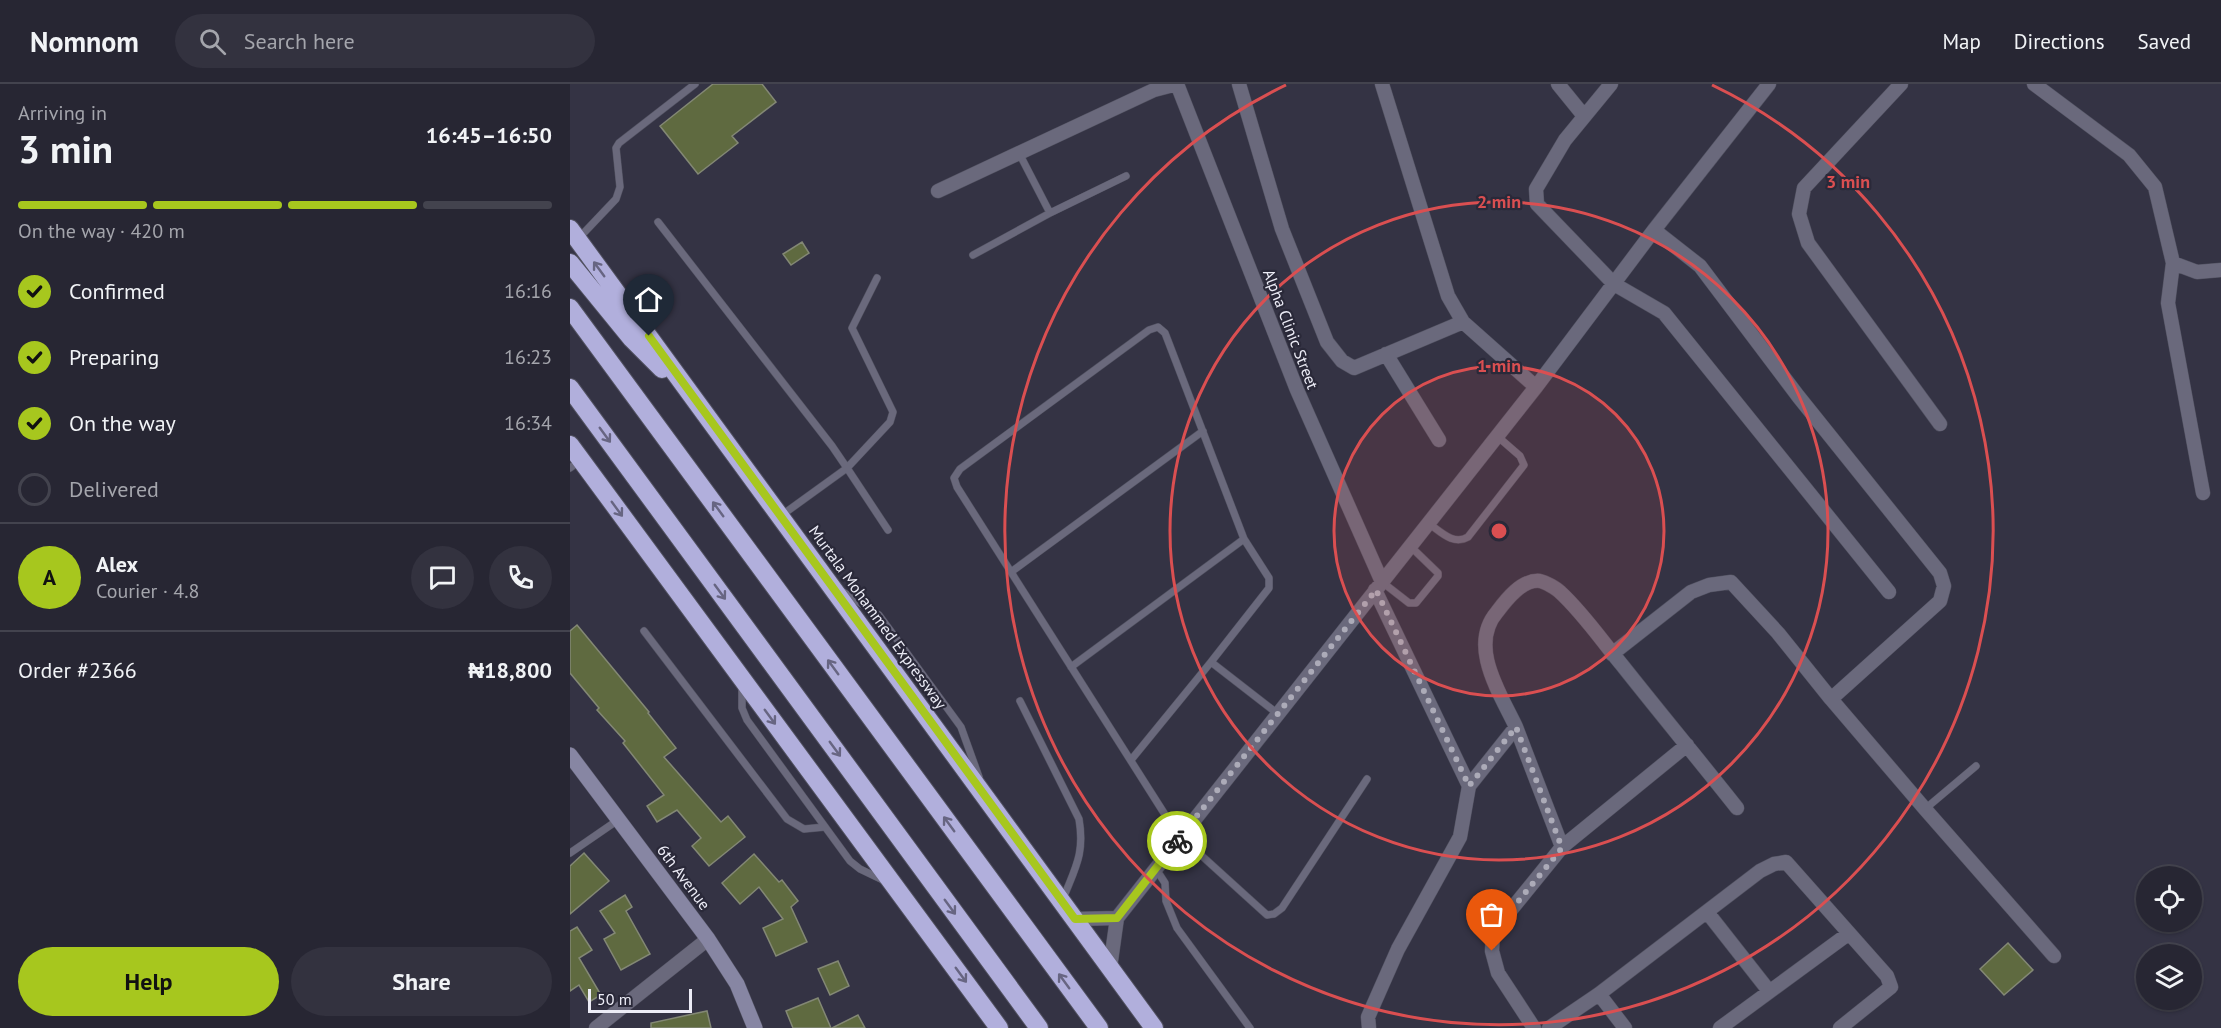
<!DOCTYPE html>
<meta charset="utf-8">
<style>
body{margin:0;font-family:"PT Sans",sans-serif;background:#33323f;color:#f1f3f6;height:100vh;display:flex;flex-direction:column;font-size:22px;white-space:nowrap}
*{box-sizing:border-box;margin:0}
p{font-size:20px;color:#a4a5ac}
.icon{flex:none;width:33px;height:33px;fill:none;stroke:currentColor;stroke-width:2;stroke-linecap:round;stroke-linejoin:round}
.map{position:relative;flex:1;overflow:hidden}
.details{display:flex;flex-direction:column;background:#272633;width:570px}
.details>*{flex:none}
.controls{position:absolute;left:1566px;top:782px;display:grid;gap:12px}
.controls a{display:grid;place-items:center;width:66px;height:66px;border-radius:50%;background:#272633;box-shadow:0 2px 4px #0004,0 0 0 2px #43434e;font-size:30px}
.scale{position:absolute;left:18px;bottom:15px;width:104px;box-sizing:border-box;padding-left:6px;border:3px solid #ececf6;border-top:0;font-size:16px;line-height:21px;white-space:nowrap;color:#ececf6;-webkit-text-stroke:4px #2a2939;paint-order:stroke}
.pin{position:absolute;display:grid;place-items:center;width:51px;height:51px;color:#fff;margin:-62px -26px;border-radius:50% 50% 50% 0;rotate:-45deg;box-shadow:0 0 6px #0007}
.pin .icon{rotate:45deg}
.courier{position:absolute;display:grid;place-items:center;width:60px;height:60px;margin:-30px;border:4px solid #a7c71e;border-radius:50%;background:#fff;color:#222;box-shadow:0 2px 8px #0007}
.overview em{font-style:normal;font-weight:600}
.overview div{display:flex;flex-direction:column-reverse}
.overview{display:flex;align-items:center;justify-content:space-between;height:102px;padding:0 18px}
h1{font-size:39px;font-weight:600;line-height:45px}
.bar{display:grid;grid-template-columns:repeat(4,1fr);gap:9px 6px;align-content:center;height:72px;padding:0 18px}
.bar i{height:8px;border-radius:4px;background:#43434e}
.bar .active{background:#a7c71e}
.bar p{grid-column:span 4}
.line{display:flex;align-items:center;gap:15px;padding:0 18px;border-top:2px solid #43434e}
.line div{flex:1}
.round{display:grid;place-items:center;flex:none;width:63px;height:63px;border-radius:32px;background:#33323f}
ol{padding:0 18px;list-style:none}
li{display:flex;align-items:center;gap:18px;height:66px}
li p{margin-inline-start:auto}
li .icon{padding:6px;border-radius:50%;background:#a7c71e;color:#111;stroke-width:4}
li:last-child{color:#a4a5ac}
li i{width:33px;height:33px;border:3px solid #43434e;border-radius:50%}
.primary-button{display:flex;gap:12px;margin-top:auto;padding:12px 18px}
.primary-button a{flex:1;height:69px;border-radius:36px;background:#a7c71e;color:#111;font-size:24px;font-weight:600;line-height:69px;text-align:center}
.primary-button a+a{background:#33323f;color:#f1f3f6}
header{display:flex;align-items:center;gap:36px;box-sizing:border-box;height:84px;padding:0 30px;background:#272633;border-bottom:2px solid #43434e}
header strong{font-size:28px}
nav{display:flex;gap:33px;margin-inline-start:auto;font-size:21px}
.search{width:420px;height:54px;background:#33323f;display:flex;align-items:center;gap:15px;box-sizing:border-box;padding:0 21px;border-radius:33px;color:#a4a5ac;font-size:22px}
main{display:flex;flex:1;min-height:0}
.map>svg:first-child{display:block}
.building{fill:#5f6a40;stroke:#838875;stroke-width:1.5}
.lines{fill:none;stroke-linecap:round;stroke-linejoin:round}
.lane-casing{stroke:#515160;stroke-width:8}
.street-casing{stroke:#515160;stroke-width:15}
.secondary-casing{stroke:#515160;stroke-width:16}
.highway-casing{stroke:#515160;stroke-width:20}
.lane{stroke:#6a697c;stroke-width:7}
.street{stroke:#6a697c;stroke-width:14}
.secondary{stroke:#8786a3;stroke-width:15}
.highway{stroke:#b1afdc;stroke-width:18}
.oneway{stroke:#676582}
.done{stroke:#acabb8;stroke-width:6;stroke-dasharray:0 10.8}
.route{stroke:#a7c71e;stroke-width:8}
.ring{fill:none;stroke:#da4f51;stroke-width:3}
.labels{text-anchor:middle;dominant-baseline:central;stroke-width:4.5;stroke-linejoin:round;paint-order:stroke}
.street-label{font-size:16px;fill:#ececf6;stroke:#2a2939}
.centre{fill:#da4f51;stroke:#2a2939;stroke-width:3}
.ring-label{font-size:18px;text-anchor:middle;font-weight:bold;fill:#da4f51;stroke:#2a2939;stroke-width:4.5;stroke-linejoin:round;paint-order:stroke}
</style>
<header>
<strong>Nomnom</strong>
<div class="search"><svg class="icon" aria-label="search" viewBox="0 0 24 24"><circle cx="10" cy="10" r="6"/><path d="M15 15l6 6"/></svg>Search here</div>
<nav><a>Map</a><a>Directions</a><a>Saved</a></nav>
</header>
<main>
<section class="details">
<div class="overview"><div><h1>3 min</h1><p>Arriving in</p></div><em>16:45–16:50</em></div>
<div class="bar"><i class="active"></i><i class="active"></i><i class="active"></i><i></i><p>On the way · 420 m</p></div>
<ol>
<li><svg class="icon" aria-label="check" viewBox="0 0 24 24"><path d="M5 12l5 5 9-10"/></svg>Confirmed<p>16:16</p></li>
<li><svg class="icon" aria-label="check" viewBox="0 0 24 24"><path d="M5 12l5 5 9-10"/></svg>Preparing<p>16:23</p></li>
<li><svg class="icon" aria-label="check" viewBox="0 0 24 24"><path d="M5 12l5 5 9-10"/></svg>On the way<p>16:34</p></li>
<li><i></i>Delivered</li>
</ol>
<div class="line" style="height:108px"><b class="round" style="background:#a7c71e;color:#111">A</b><div><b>Alex</b><p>Courier · 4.8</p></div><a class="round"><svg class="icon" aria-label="chat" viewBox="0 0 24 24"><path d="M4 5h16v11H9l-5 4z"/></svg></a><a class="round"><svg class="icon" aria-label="phone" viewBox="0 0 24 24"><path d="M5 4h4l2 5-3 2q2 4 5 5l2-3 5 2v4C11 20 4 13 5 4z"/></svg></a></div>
<div class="line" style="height:78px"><div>Order #2366</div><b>₦18,800</b></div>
<div class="primary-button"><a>Help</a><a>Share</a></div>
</section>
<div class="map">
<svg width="1651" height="944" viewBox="0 0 1651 944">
<rect width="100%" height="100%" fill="#343344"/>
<!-- building -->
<path class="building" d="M143,0H192L206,18L162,52L168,59L128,90L90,42Z
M232,158L239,169L221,181L213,170Z
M7,541L79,628L78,629L106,664L94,673L151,738L158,732L175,753L139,782L122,762L131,754L107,726L87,738L77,722L94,711L53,659L55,657L27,626L29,624L0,589V547Z
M14,769L39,797L0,830V782Z
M184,770L209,798L212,796L228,817L221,823L237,858L206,872L193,844L213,835L189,803L170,820L152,799Z
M55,811L62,823L56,827L80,870L51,886L34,855L45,849L30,827Z
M7,843L22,866L9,874L31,911L19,918L9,901L0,907V847Z
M1438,859L1463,886L1434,911L1410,885Z
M268,877L279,902L260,911L248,885Z
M248,914L261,944H223L216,927Z
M137,927L141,944H81V939Z
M288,931L295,944H262Z"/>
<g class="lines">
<defs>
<path id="lane" d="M449,69L480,129
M88,138L262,362L277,384L212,431
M8,155L46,115L50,103L46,64L49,59L125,0
M403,171L480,129L556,92
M307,194L282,244L323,328L320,338L277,384L318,446
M0,384L11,376
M858,439C870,447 883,462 898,453L954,381L950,372L927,352
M441,488L633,347
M812,498L839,519H846L868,492V489L840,462
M273,508L309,531L391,643L409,693
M74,547L217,735L234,745L255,743
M501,583L674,455L699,494V504L641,578L708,630
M172,603V624L177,636L280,777L290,785L315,797
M450,617L509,735C515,770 505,784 493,815
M561,676L641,578
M1355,725L1406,682
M594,729L387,403L384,394L390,385L579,246L588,243L595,249L674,455
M611,753L697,831L704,830L712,824L797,695
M0,769L48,736
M586,785L595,799L596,817L607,844L680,944"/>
<path id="street" d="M607,0L727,306L812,498
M669,0L712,145L757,258L772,277L784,284L893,238
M812,0L878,212L893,238L966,303
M988,0L1014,32
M1041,0L995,56L966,105L967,120L1044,200L1094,229L1319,508
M1331,0L1234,104L1229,130L1238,159L1370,340
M1464,0L1559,71L1585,103L1603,179L1627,188L1651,186
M368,107L584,6L607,0
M1084,146L1130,182L1228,312L1370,489L1374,502L1370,517L1261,615
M1603,179L1598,219L1633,409
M816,270L869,356
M805,506L899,702
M1042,570L1121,508L1139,501L1161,498L1208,549L1261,615L1355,725L1484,872
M946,643L992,763
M1137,828L1199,907
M505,835L547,834
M540,884L547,834L966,303L1084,146L1199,0
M1029,910L1055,944
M26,944L138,855
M799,944L798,933L828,865L890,753L899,702L946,643C930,609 898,562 927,528C936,516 952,495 970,497C975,498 986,504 990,508C1013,529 1032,557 1052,581C1090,629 1129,676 1167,724
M964,944L928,889L922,867L923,848L992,763L1117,661
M979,944L1029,910L1190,787L1204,780L1216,778L1317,892L1321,903L1270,944
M1150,944L1278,850"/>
<path id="secondary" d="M0,671L138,855L167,900L185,944"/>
<path id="highway" d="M0,145L584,944
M0,179L62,255L92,285
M0,224L529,944
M0,304L469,944
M0,361L429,944"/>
</defs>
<!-- lane casing -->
<use href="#lane" class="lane-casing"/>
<!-- street casing -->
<use href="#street" class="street-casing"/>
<!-- secondary casing -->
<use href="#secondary" class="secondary-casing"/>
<!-- highway casing -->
<use href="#highway" class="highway-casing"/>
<!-- lane -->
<use href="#lane" class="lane"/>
<!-- street -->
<use href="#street" class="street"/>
<!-- secondary -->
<use href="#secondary" class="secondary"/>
<!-- highway -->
<use href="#highway" class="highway"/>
</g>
<!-- one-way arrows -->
<defs><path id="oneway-shaft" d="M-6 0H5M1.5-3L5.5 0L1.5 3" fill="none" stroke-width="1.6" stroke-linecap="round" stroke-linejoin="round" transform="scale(1.5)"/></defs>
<g class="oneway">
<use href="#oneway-shaft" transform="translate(29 185) rotate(-126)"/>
<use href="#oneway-shaft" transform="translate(35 351) rotate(54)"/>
<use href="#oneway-shaft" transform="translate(47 425) rotate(54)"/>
<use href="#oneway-shaft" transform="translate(148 425) rotate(-126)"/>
<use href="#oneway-shaft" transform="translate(150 508) rotate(54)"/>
<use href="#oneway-shaft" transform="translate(263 583) rotate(-126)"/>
<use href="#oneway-shaft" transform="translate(200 633) rotate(54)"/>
<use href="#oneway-shaft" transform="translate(265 665) rotate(54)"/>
<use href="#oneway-shaft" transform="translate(379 740) rotate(-126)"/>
<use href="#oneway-shaft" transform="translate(380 823) rotate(54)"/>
<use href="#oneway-shaft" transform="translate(391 891) rotate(54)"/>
<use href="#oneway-shaft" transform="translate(494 897) rotate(-126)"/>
</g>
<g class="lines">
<!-- done -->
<path class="done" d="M607,757L806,506L899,702L946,643L992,764L923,848L922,867"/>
<!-- route -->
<path class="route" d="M79,252L505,835L547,834L607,757"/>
</g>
<!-- distance rings -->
<circle cx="929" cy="447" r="165" fill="#da4f51" fill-opacity=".12"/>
<g class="ring">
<circle cx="929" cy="447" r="165"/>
<circle cx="929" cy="447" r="329"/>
<path d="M1142 1A494 494 0 1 1 716 1"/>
</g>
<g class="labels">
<!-- street labels -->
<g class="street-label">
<text transform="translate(721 245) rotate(69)">Alpha Clinic Street</text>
<text transform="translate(308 533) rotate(54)">Murtala Mohammed Expressway</text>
<text transform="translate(114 793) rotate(53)">6th Avenue</text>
</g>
</g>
<circle cx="929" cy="447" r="9" class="centre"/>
<g class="ring-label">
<text x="1278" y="104">3 min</text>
<text x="929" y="124">2 min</text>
<text x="929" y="288">1 min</text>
</g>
</svg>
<div class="controls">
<a><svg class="icon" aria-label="locate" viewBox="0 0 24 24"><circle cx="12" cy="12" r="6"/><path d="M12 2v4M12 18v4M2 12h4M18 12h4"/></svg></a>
<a><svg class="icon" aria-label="layers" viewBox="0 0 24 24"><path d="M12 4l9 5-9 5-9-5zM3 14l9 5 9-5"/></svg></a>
</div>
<div class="scale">50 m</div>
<div class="pin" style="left:922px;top:867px;background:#ea580c"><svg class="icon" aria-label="bag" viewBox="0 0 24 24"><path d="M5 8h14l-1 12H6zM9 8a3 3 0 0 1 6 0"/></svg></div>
<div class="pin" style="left:79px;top:252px;background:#1f2937"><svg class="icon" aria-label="home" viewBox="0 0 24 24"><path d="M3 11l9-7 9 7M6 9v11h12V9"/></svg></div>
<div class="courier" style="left:607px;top:757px"><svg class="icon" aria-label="bike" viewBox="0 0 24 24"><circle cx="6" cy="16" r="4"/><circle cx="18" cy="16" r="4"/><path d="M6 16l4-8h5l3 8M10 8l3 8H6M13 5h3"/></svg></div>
</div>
</main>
